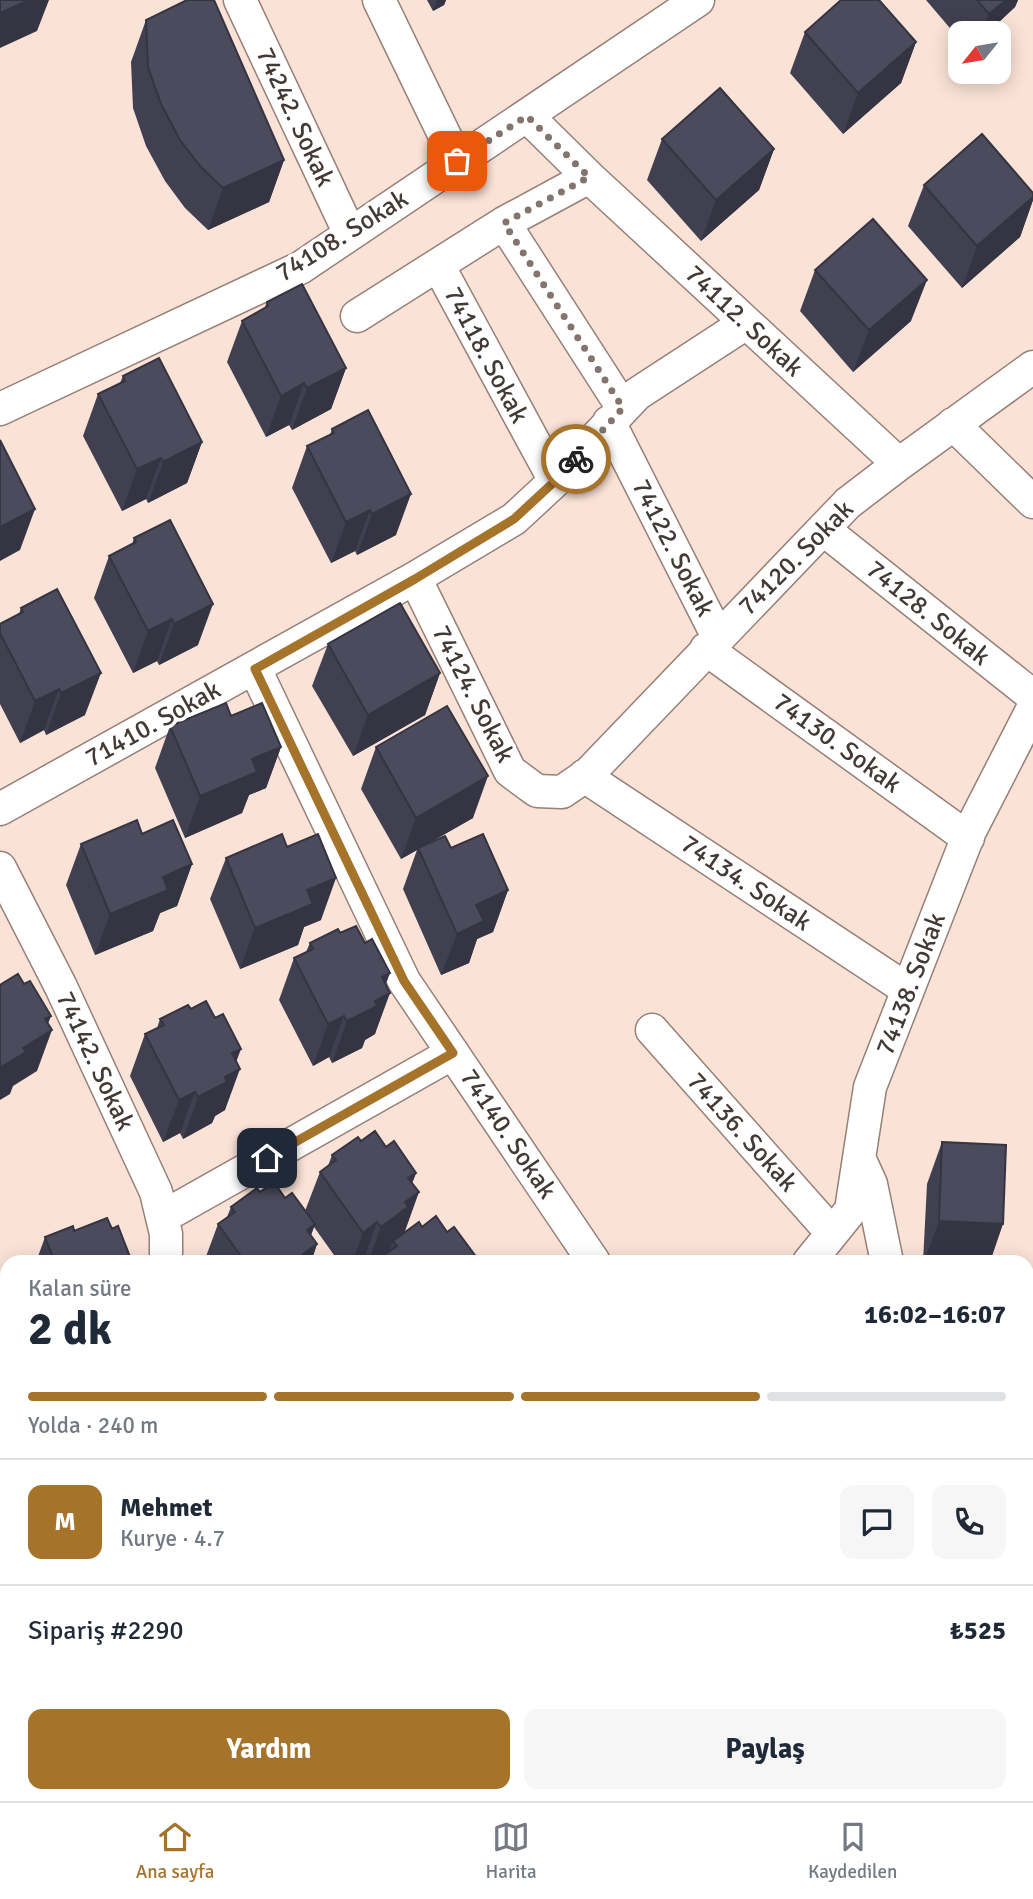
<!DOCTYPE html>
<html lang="tr">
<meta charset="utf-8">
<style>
body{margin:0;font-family:Signika,sans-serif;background:#f6f6f7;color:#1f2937;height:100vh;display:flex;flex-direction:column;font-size:26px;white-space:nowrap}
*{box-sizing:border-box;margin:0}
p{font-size:23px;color:#747a83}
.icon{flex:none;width:38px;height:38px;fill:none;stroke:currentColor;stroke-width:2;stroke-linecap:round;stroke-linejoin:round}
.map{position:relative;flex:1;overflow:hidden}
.sheet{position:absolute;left:0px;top:1255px;width:1034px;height:548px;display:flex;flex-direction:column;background:#fff;border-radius:21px 21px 0 0;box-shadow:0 4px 18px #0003}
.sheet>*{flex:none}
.needle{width:46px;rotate:240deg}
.tools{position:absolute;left:948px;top:21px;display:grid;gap:14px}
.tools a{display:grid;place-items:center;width:63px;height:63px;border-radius:14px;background:#fff;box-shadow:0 4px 18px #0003;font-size:35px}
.pin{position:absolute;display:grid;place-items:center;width:60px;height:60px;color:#fff;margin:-30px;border-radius:14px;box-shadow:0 4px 10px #0006}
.courier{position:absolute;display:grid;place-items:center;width:70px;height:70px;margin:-35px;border:5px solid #a6732b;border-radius:50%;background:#fff;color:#222;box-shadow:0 2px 9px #0007}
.overview em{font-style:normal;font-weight:700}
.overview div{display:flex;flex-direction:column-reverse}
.overview{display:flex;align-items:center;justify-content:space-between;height:119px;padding:0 28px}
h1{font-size:46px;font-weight:700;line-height:52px}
.bar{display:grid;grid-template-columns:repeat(4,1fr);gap:10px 7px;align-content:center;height:84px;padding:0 28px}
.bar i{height:9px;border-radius:5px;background:#e0e1e3}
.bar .current{background:#a6732b}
.bar p{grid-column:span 4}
.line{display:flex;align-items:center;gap:18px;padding:0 28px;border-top:2px solid #e0e1e3}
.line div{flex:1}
.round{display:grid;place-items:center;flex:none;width:74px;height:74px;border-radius:14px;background:#f6f6f7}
.button{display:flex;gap:14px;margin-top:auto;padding:14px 28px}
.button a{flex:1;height:80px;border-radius:14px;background:#a6732b;color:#fff;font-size:28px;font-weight:700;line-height:80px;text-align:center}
.button a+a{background:#f6f6f7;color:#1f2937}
.tab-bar{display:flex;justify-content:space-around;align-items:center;height:98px;border-top:2px solid #e0e1e3;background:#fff;font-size:19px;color:#747a83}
.tab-bar a{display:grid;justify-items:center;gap:4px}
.tab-bar .current{color:#a6732b}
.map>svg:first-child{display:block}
.green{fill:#9dc3a4}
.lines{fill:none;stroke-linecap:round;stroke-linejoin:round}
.street-casing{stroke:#968077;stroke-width:35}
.street{stroke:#fff;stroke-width:32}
.wall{fill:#414051}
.shaded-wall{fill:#353442}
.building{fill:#4c4b5e;stroke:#353442;stroke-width:2}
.done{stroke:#83756e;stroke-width:7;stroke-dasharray:0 12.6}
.route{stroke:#a6732b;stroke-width:9}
.labels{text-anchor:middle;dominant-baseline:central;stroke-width:7;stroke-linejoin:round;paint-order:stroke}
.street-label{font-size:26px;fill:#433a36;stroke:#fff}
</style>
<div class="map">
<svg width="1033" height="1801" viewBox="0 0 1033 1801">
<rect width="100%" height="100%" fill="#fae2d7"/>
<!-- green -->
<path class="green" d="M1027,1512L1033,1514V1653L1027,1652Z"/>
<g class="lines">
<defs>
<path id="street" d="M240,0L350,234
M379,0L457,161
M527,116L589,177L899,464
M504,223L623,408
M438,265L555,481
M357,316L504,223L589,177
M0,409L300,268L698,0
M609,422L718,637
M953,424L1033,502
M823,529L1033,696
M415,578L510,771L537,791L562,792L588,774L848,503L899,464L1033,367
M706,649L968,838
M255,669L404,981L594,1262
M584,776L908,990
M0,809L415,578L514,519L555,481L637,394L746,323
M0,868L61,987L156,1192L166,1234V1262
M652,1030L832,1233
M861,1162L871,1184L887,1262
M162,1212L175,1210L453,1053
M809,1262L851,1210L870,1087L970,831L1033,708
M1027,1480L1033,1482
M0,1571L7,1570
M1027,1671L1033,1672
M255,1796L256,1801
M414,1796V1801
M788,1801L790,1796"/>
</defs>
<!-- street casing -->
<use href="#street" class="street-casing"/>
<!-- street -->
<use href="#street" class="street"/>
</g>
<!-- wall -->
<path class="wall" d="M427,0H446L444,5L433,11Z
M926,0H1018L1015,7L1000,21L995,33H961V41Z
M146,20L284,160L269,202L208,230L185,208L165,181L146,146L133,108L131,62Z
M805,32L916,42L901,83L843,134L790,73Z
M662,139L774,149L759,190L701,241L647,180Z
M924,185L1033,193V200L1020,237L962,288L908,226Z
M815,270L911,321L853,372L800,311Z
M267,302L346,368L331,409L292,430L289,425L266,437L227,362L242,321L264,309Z
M123,376L202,442L187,483L148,503L146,499L122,511L83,436L98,394L120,383Z
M332,429L396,535L357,555L355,551L331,563L292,488L307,446L330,435Z
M134,538L198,645L159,665L157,661L133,673L94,598L109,556L132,545Z
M21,608L85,715L46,735L44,730L20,743L0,704V624L19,614Z
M328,644L440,673L425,715L353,756L312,686Z
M231,716L281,747L266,788L249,795L242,813L185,838L155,768L170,726Z
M376,747L473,818L432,841L451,848L508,890L493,932L477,939L469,963L441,975L403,889L417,850L401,859L361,789Z
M142,834L192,864L177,906L160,913L153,931L95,955L66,885L81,844Z
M287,847L321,920L304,927L298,945L240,969L210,899L226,858Z
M340,933L386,985L375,1034L365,1040L362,1048L332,1063L329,1057L313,1066L279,1000L294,958L306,952L310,943Z
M191,1009L215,1018L236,1061L225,1110L215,1116L212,1123L183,1139L180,1133L163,1142L130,1076L145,1034L157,1028L160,1019Z
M361,1141L386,1147L416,1173L412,1183L404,1233L422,1227L447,1232L477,1258L379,1262L380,1258L375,1262H339L314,1227L311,1235L317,1244L311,1262H204L218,1224L227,1217L231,1207L260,1192L285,1198L305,1211L320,1172L328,1166L332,1155Z
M942,1142L990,1262H923L927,1184Z
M112,1229L132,1262H36L45,1237L74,1231Z
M1033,1316V1423L1027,1413V1319Z
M7,1652V1776L2,1780L0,1776V1657Z
M191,1796H243L244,1801H192Z
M551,1796H625L619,1801H549Z
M888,1796H996L994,1801H890L886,1800Z"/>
<!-- shaded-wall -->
<path class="shaded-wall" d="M29,0H49L37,31L0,48V13Z
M437,0H446L444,5L433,11Z
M998,0H1018L1015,7L1000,21L995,33H982L989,14Z
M916,42L901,83L843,134L858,93Z
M774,149L759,190L701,241L716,200Z
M284,160L269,202L208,230L223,188Z
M1033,197V200L1020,237L962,288L977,246Z
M927,280L911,321L853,372L869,330Z
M346,368L331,409L292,430L307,388Z
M304,383L289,425L266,437L281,396Z
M202,442L187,483L148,503L163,462Z
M161,458L146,499L122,511L137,469Z
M411,494L396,535L357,555L372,514Z
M35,509L20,550L0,561V527Z
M370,510L355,551L331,563L346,522Z
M213,604L198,645L159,665L174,624Z
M172,619L157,661L133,673L148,631Z
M101,673L85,715L46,735L61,693Z
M440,673L425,715L353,756L368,715Z
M59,689L44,730L20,743L35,701Z
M281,747L266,788L249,795L242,813L185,838L200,796L252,759Z
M488,776L473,818L419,849L418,848L417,850L401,859L416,818Z
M192,864L177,906L160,913L153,931L95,955L110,914L163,877Z
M336,878L321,920L304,927L298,945L240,969L255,928L307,890Z
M508,890L493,932L477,939L469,963L441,975L457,934L476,905Z
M390,973L381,997L390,993L375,1034L365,1040L362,1048L332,1063L347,1021L382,977Z
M51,1016L44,1034L52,1030L37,1071L13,1086L10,1094L0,1100V1068L23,1048L45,1019Z
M344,1016L329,1057L313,1066L328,1024Z
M241,1049L232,1073L240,1069L225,1110L215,1116L212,1123L183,1139L198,1097L232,1053Z
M195,1092L180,1133L163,1142L179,1100Z
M416,1173L405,1202L419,1192L404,1234L393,1242L389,1251L375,1262H368L381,1227L408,1178Z
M939,1221L1003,1224L990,1262H924Z
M377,1222L363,1262H352L363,1233Z
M315,1224L304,1254L317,1244L311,1262H295L307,1230Z
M7,1730V1740L0,1759V1743L4,1732Z
M7,1765V1776L2,1780Z
M578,1796H595L593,1801H576Z
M600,1796H625L619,1801H598Z
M981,1796H996L994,1801H971Z"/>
<!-- building -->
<path class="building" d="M0,0H29L0,13Z
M187,0H214L284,160L223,188L200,166L180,140L161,104L148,67L146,20Z
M841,0H879L916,42L858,93L805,32Z
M977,0H1006L989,14Z
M720,88L774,149L716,200L662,139Z
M982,134L1033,193V197L977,246L924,185Z
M873,219L927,280L869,330L815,270Z
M302,284L346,368L307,388L304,383L281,396L242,321L268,306L267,302Z
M159,358L202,442L163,462L161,458L137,469L98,394L125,381L123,376Z
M368,410L411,494L372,514L370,510L346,522L307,446L334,433L332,429Z
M0,440L35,509L0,527Z
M170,520L213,604L174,624L172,619L148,631L109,556L136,542L134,538Z
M57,589L101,673L61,693L59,689L35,701L0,633V624L23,612L21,608Z
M400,603L440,673L368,715L328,644Z
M226,703L231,716L262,703L281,747L252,759L257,772L200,796L170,726Z
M447,706L488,776L416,818L376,747Z
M137,820L142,834L173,820L192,864L163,877L168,890L110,914L81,844Z
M282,834L287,847L318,834L336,878L307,890L313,904L255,928L226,858Z
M483,834L508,890L476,905L484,921L457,934L418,848L445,836L451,848Z
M356,926L365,943L372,939L390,973L382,977L390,993L375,1001L377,1006L347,1021L344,1016L328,1024L294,958L313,949L310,943L338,929L340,933Z
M18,974L24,984L30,981L51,1016L45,1019L52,1030L23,1048L26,1052L0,1068V985Z
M206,1001L215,1018L223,1014L241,1049L232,1053L240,1069L225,1077L227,1082L198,1097L195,1092L179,1100L145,1034L164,1025L160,1019L188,1005L191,1009Z
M375,1131L386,1147L394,1141L416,1173L408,1178L419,1192L405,1202L408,1207L381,1227L377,1222L363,1233L320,1172L336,1160L332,1155L358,1137L361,1141Z
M942,1142L1006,1145L1003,1224L939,1221Z
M274,1182L285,1198L292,1193L315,1224L307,1230L317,1244L303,1254L307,1258L302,1262H245L218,1224L235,1212L231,1207L257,1188L260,1192Z
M436,1216L447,1232L454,1227L477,1258L472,1262H383L380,1258L397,1246L393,1241L419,1222L422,1227Z
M107,1218L112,1229L118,1226L132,1262H55L45,1237L73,1226L74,1231Z
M1033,1316V1354L1027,1344V1319Z
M7,1652V1730L4,1732L0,1725V1657Z
M207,1796H243L244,1801H208Z
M679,1796H753L751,1801H677Z
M945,1796H981L971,1801H955L952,1797L947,1800Z"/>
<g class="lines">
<!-- done -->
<path class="done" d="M457,161L527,116L589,177L504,223L623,408L576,459"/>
<!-- route -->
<path class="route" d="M267,1158L453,1053L404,981L255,669L415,579L514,519L555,481L576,459"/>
</g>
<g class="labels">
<!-- street labels -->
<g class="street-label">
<text transform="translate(295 117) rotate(65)">74242. Sokak</text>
<text transform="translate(342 236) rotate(-32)">74108. Sokak</text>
<text transform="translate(744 321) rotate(43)">74112. Sokak</text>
<text transform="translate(486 355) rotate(62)">74118. Sokak</text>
<text transform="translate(673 548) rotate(63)">74122. Sokak</text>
<text transform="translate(796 558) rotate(-45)">74120. Sokak</text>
<text transform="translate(928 613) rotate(39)">74128. Sokak</text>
<text transform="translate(473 694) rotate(63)">74124. Sokak</text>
<text transform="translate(153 724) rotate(-29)">71410. Sokak</text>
<text transform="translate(837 743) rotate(36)">74130. Sokak</text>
<text transform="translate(746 883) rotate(34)">74134. Sokak</text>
<text transform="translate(911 984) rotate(-69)">74138. Sokak</text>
<text transform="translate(95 1061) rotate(65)">74142. Sokak</text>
<text transform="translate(742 1132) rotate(48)">74136. Sokak</text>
<text transform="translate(508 1134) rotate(56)">74140. Sokak</text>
</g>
</g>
</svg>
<div class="tools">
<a><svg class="needle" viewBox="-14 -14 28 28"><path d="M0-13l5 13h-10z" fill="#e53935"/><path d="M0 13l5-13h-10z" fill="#747a83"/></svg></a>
</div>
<div class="pin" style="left:457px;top:161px;background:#ea580c"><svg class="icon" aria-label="bag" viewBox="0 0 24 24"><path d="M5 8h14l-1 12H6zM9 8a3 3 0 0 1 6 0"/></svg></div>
<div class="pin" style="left:267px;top:1158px;background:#1f2937"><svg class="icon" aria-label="home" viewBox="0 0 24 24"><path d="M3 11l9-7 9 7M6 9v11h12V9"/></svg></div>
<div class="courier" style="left:576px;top:459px"><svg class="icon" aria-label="bike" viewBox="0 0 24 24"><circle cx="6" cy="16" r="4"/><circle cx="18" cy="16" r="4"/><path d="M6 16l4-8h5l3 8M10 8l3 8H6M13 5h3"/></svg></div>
<section class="sheet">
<div class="overview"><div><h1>2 dk</h1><p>Kalan süre</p></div><em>16:02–16:07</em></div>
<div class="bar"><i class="current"></i><i class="current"></i><i class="current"></i><i></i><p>Yolda · 240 m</p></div>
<div class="line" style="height:126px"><b class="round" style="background:#a6732b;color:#fff">M</b><div><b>Mehmet</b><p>Kurye · 4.7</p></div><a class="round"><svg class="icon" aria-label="chat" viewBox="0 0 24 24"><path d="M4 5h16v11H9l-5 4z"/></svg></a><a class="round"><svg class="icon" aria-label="phone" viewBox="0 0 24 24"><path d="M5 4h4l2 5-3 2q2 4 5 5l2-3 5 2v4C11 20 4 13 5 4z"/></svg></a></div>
<div class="line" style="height:91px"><div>Sipariş #2290</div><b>₺525</b></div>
<div class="button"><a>Yardım</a><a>Paylaş</a></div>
</section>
</div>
<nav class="tab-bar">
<a class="current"><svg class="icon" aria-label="home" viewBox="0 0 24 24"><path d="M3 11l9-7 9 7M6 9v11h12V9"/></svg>Ana sayfa</a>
<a><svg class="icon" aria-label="map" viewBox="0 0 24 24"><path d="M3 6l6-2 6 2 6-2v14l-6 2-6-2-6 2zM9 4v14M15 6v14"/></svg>Harita</a>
<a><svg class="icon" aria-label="saved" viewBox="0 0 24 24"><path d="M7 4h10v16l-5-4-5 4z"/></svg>Kaydedilen</a>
</nav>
